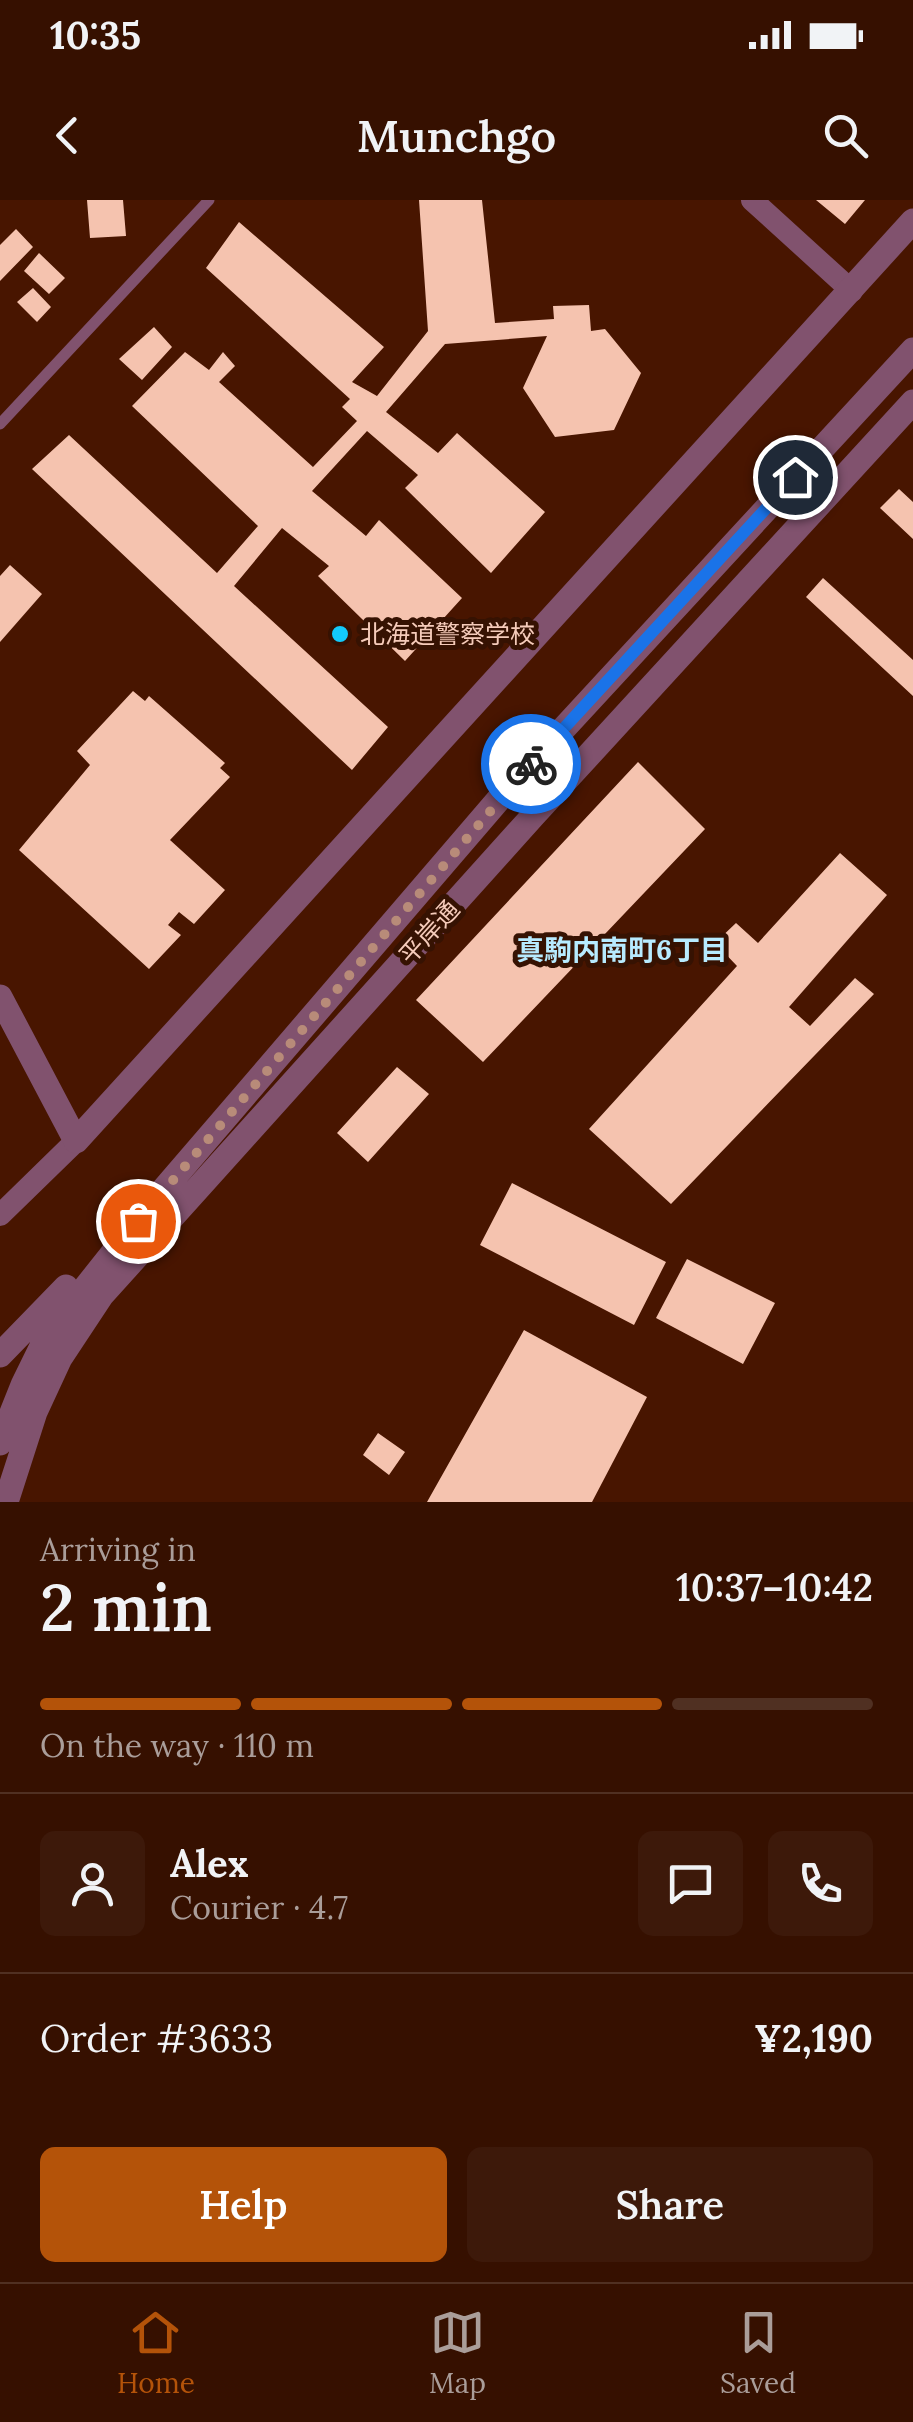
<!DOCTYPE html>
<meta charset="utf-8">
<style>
body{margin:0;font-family:Lora,"Noto Sans JP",serif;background:#3d190a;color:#f1f3f6;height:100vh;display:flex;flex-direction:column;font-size:38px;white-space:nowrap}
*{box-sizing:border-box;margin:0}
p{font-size:32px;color:#aa9d99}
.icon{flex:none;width:55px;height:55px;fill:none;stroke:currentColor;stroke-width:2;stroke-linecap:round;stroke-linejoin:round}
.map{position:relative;height:1302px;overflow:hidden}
.side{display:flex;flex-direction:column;background:#361000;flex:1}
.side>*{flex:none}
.pin{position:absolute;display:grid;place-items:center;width:85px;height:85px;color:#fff;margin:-42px;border:5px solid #fff;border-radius:50%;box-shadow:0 2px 10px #0007}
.courier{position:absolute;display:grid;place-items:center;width:100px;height:100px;margin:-50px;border:8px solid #1a73e8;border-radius:50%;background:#fff;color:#222;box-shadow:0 2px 12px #0007}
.summary em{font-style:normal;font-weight:600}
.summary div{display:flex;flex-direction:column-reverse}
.summary{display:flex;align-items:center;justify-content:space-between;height:170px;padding:0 40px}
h1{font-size:65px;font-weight:600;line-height:75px}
.bar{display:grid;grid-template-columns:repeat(4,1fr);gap:15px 10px;align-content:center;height:120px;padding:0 40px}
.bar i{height:12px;border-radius:8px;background:#503022}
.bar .active{background:#b45309}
.bar p{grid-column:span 4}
.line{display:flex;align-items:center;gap:25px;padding:0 40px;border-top:2px solid #503022}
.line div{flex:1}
.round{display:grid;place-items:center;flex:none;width:105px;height:105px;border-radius:15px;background:#3d190a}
.action{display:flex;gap:20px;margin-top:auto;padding:20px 40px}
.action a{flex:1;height:115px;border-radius:15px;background:#b45309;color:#fff;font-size:40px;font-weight:600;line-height:115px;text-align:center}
.action a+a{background:#3d190a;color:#f1f3f6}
.status{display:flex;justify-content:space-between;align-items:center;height:70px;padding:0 50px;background:#361000;direction:ltr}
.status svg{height:28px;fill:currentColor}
header{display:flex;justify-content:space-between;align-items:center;height:130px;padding:0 40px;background:#361000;font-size:45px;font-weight:600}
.menu{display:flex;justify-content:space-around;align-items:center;height:140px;border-top:2px solid #503022;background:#361000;font-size:28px;color:#aa9d99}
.menu a{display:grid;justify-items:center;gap:5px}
.menu .active{color:#b45309}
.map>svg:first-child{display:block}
.building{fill:#f5c3af}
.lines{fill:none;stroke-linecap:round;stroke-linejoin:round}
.service{stroke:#81526e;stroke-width:11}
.minor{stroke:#81526e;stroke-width:22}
.tertiary{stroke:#81526e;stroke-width:25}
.done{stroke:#b88b79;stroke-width:10;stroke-dasharray:0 18}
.route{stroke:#1a73e8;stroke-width:12}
.poi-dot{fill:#13cafb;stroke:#361202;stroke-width:4}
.labels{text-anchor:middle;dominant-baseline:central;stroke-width:10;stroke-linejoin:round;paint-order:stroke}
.poi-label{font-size:25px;fill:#f5cbba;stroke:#361202;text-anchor:start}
.street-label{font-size:25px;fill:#f5cbba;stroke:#361202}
.neighbourhood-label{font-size:28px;font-weight:bold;fill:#b7ebff;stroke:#361202}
</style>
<div class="status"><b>10:35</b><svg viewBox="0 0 49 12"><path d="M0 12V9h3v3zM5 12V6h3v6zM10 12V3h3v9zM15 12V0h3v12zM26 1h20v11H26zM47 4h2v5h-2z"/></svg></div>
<header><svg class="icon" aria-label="back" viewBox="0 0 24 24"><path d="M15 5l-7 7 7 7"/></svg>Munchgo<svg class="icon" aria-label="search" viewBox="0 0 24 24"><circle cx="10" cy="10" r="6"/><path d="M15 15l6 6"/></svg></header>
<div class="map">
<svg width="913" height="1302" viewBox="0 0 913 1302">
<rect width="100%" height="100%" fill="#481500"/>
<!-- building -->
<path class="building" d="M87,0H123L126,36L90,38Z
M419,0H482L495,123L554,119L553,106L589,105L591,131L605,129L641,173L614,230L555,237L523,188L547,136L445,144L386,212L438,253L457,233L545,312L491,373L405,288L418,275L367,231L312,291L366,336L379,320L462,398L405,461L318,376L329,366L282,328L234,386L388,527L352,570L32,269L69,235L217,373L258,326L132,206L185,152L209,170L223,152L235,166L219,182L313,267L357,221L342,207L350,199L206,68L239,22L384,147L352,182L377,196L428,131Z
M816,0H865L845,24Z
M16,29L33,47L0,81V45Z
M39,53L65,78L49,94L24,71Z
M33,88L51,107L37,122L17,102Z
M154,127L172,147L142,180L119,159Z
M899,289L913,302V339L880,308Z
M10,365L42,394L0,442V376Z
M823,378L913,460V496L806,397Z
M133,491L145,501L149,496L225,563L220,568L230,577L170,640L225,690L194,724L179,712L168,725L181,735L149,769L19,650L90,565L77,551Z
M638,562L705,629L483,862L416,800Z
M840,653L887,695L789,807L810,826L855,778L874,794L671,1004L589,929L737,766L715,743L736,723L758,743Z
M397,867L429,894L368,962L337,933Z
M512,983L666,1062L634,1125L480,1045Z
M687,1059L775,1103L743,1164L656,1118Z
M524,1130L647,1197L592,1302H427Z
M378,1233L405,1252L389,1275L363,1255Z"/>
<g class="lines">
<!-- service -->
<path class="service" d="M0,224L209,0"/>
<!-- minor -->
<path class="minor" d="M752,0L852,91
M0,1015L76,941"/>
<!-- tertiary -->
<path class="tertiary" d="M0,797L76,941L913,21
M0,1155L66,1087
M0,1243L23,1185L47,1136L159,995L506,591L913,150
M6,1302L35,1212L60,1158L101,1096L533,616L913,202"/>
</g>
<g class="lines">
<!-- done -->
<path class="done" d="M138,1021L531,564"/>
<!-- route -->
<path class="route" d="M531,564L795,277"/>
</g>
<!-- markers -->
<circle class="poi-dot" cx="340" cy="434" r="10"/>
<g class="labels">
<!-- poi labels -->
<g class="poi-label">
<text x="360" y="434">北海道警察学校</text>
</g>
<!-- street labels -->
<g class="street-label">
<text transform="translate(429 732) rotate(-48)">平岸通</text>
</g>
<!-- neighbourhood labels -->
<g class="neighbourhood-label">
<text x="622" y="750">真駒内南町6丁目</text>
</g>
</g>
</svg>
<div class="pin" style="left:138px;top:1021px;background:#ea580c"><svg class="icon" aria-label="bag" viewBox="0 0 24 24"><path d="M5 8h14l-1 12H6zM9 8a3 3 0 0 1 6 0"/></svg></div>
<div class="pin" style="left:795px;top:277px;background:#1f2937"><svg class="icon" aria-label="home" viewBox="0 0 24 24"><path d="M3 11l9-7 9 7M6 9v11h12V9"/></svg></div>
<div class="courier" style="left:531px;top:564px"><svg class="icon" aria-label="bike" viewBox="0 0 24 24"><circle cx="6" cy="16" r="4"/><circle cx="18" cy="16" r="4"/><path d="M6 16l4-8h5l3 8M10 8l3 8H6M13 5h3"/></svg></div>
</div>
<section class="side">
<div class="summary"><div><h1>2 min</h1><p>Arriving in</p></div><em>10:37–10:42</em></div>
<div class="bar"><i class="active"></i><i class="active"></i><i class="active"></i><i></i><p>On the way · 110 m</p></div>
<div class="line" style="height:180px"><a class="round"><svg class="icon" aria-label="person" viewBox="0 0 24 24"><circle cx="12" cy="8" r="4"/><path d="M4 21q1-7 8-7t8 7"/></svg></a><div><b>Alex</b><p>Courier · 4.7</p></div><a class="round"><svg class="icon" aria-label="chat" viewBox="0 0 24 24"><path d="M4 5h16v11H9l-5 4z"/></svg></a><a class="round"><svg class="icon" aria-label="phone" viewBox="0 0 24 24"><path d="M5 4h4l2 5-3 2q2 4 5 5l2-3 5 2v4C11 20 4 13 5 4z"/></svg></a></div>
<div class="line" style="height:130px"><div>Order #3633</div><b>¥2,190</b></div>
<div class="action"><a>Help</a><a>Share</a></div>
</section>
<nav class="menu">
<a class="active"><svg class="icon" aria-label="home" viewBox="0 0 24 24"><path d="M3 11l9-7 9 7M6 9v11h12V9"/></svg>Home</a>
<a><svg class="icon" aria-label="map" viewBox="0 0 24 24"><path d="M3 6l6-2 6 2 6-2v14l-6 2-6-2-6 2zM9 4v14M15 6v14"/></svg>Map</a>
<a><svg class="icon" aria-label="saved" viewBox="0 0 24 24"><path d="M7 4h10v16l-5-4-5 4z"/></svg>Saved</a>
</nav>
